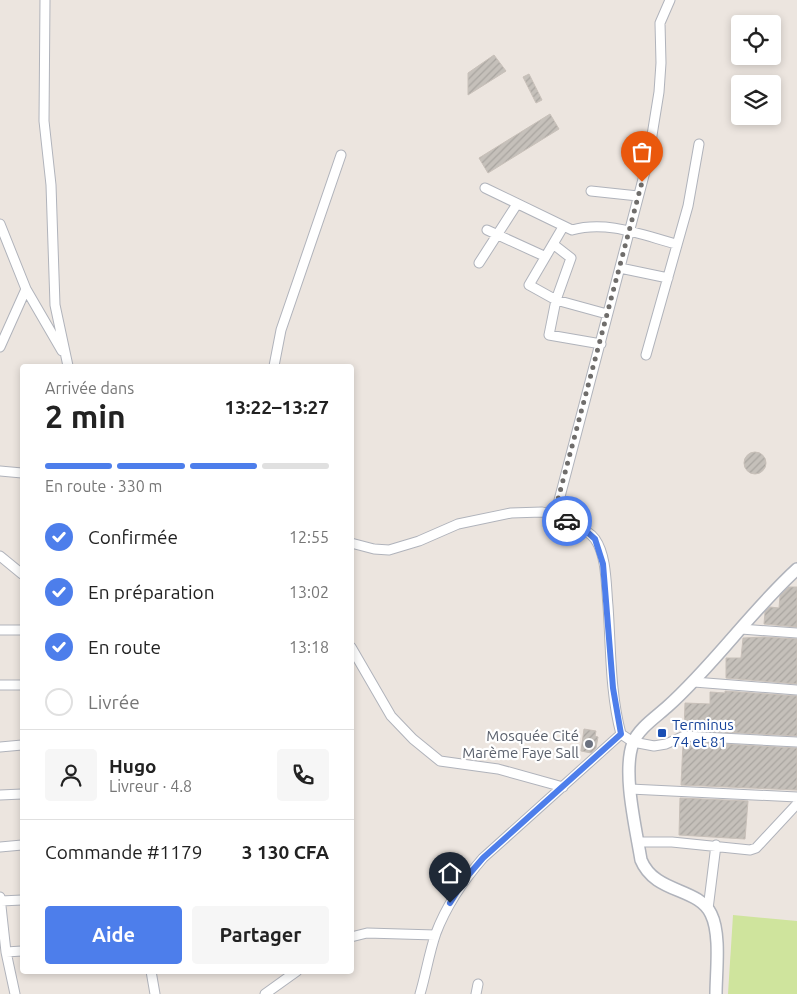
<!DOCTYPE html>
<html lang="fr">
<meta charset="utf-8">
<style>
body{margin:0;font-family:Ubuntu,sans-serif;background:#f6f6f6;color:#222;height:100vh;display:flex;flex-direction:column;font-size:19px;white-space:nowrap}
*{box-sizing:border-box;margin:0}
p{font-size:16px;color:#767676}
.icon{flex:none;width:28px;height:28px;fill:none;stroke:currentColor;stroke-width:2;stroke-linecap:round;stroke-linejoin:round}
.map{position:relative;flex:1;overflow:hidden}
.side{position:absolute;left:20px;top:364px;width:334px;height:610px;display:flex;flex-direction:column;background:#fff;border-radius:5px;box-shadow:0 2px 8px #0003}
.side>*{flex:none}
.fabs{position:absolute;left:731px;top:15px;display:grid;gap:10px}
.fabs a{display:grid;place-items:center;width:50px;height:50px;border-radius:5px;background:#fff;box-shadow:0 2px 8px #0003;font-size:25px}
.pin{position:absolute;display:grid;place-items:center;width:42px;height:42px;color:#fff;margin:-51px -21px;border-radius:50% 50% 50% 0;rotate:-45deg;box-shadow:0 0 5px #0007}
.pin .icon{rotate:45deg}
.courier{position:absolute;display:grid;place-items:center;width:50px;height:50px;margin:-25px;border:4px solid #4d7eeb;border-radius:50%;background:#fff;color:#222;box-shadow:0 1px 6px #0007}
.head em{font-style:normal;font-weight:600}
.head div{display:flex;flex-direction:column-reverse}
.head{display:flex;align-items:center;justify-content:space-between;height:85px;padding:0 25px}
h1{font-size:32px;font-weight:600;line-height:38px}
.bar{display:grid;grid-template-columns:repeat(4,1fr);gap:8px 5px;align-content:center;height:60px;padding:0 25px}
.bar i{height:6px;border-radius:4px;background:#e0e0e0}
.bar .selected{background:#4d7eeb}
.bar p{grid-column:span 4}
.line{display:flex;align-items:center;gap:12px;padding:0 25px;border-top:1px solid #e0e0e0}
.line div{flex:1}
.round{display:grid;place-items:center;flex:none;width:52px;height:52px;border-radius:5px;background:#f6f6f6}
ol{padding:0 25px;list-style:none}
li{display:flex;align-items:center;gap:15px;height:55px}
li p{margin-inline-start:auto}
li .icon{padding:5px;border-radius:50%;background:#4d7eeb;color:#fff;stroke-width:4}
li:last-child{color:#767676}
li i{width:28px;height:28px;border:2px solid #e0e0e0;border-radius:50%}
.button{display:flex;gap:10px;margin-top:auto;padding:10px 25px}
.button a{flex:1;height:58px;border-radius:5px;background:#4d7eeb;color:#fff;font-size:20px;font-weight:600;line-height:58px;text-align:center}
.button a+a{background:#f6f6f6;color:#222}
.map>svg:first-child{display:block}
.pitch{fill:#cfe49d}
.building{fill:url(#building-hatch);stroke:#c8c0b9}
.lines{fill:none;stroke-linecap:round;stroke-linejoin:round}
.minor-casing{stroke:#b0b3bb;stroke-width:11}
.tertiary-casing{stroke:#b0b3bb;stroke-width:14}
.minor{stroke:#fff;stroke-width:9}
.tertiary{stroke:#fff;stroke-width:11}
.done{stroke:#6f6d6b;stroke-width:5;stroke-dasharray:0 9}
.route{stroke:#4d7eeb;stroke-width:6}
.transit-dot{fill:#1a4fb4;stroke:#fff;stroke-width:2}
.worship-dot{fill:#6b7280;stroke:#fff;stroke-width:2}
.labels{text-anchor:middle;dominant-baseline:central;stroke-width:4.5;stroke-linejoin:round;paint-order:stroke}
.transit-label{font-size:15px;fill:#164399;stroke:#fff;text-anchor:start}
.worship-label{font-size:15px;fill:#5b616d;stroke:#fff;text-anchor:end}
</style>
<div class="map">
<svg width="797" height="994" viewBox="0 0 797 994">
<defs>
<pattern id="building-hatch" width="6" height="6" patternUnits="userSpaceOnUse" patternTransform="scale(1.25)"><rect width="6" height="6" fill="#c5c0ba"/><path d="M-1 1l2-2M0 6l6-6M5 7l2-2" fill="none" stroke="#a9a5a0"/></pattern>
</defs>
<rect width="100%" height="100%" fill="#ece5df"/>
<!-- pitch -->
<path class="pitch" d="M733,915L797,921V994H728Z"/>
<!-- building -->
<path class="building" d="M494,55L506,71L468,95V73Z
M529,74L542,100L536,103L523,77Z
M550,114L559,129L488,173L479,158Z
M744 463a11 11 0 1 1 22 0a11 11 0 1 1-22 0Z
M789,587H797V627L764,624L765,612L770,607L779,608L780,596Z
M764,637L797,639V684L726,678V658H741L743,638Z
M725,691L797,696V736L684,730L685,703L710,704V692L725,693Z
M584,729L596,731L595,736L598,737L596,748L591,753L581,751Z
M685,742L797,748V790L681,785L683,743Z
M680,798L748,801L745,839L679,835Z"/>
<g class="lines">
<defs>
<path id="minor" d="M45,0L44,121L51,185L55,305L68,366
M670,0L660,23L661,63L659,92L648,160L557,508L560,516C571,525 587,528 595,539C607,556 606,586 608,606C611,648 610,693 621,734L633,742L654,746L666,744L684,736L797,742
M485,188L572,230C607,220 642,235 676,244
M591,191L638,196
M0,224L26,289L62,351
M563,227L529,285L556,300L607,314
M487,230L544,256
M553,244L571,258L556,300L549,335L601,344
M479,263L517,204
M620,268L668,278
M0,347L26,289
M646,355L688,206L699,144
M274,366L281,330L341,155
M0,471L22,473
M351,543L374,549L389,550L419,541L458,524L511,513L542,512L560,516
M0,556L22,574
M741,629L797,633
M0,630H22
M351,647L391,716L413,739L440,761L498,769L563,787
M694,682L797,690
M0,685H22
M0,747L22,745
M630,789L797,797
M0,795L22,794
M638,842H672L750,850L756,848L797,804
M0,847L22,845
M0,897L6,952L15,994
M1,901L22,900
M708,909L716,845
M351,937L367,933L435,935
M6,952L22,951
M151,971L155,994
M265,994L297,971
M420,994C426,974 429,953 436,933C447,904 463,881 483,858L621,734
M476,994L478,984"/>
<path id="tertiary" d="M716,994C716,972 721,934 711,914C698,887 655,894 641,860C636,829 622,772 633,743C638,729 656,717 667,707C714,665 750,612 797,569"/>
</defs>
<!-- minor casing -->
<use href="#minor" class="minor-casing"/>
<!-- tertiary casing -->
<use href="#tertiary" class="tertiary-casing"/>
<!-- minor -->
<use href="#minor" class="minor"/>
<!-- tertiary -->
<use href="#tertiary" class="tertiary"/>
</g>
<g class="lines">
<!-- done -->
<path class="done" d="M567,521L560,516L557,503L642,182"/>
<!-- route -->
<path class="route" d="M450,903L465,879L483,858L621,734L613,688L603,564L595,539L585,530L567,521"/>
</g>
<!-- markers -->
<rect class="transit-dot" x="657" y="728" width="10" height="10" rx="2.5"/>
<circle class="worship-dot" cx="589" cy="744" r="5"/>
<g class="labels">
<!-- transit labels -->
<g class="transit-label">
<text x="672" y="724">Terminus<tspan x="672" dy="17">74 et 81</tspan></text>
</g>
<!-- worship labels -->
<g class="worship-label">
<text x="579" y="735">Mosquée Cité<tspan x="579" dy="17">Marème Faye Sall</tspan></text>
</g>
</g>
</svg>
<div class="fabs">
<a><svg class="icon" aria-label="locate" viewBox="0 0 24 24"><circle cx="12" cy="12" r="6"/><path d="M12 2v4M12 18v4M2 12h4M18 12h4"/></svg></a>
<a><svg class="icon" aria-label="layers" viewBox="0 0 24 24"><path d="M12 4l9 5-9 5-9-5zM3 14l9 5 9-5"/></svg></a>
</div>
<div class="pin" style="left:642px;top:182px;background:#ea580c"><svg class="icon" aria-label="bag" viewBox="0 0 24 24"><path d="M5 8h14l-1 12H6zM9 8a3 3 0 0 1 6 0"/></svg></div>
<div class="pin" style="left:450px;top:903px;background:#1f2937"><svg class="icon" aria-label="home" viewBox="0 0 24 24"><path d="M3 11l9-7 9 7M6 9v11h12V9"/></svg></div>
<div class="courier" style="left:567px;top:521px"><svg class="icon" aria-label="car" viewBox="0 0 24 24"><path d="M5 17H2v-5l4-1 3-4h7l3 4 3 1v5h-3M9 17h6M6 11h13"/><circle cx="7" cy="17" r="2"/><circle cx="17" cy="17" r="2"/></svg></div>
<section class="side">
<div class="head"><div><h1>2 min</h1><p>Arrivée dans</p></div><em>13:22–13:27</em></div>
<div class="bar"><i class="selected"></i><i class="selected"></i><i class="selected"></i><i></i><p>En route · 330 m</p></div>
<ol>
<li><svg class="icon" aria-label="check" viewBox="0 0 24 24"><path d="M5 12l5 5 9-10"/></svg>Confirmée<p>12:55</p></li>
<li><svg class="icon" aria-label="check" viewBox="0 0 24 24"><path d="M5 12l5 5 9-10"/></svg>En préparation<p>13:02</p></li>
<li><svg class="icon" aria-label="check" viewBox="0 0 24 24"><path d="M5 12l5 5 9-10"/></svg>En route<p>13:18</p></li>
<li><i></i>Livrée</li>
</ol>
<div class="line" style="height:90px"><a class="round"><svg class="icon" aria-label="person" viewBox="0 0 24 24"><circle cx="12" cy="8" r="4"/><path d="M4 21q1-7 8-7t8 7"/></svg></a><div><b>Hugo</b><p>Livreur · 4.8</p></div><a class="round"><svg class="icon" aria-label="phone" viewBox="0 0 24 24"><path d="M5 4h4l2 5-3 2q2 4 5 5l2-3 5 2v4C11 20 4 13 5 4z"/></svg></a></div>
<div class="line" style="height:65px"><div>Commande #1179</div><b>3 130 CFA</b></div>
<div class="button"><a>Aide</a><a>Partager</a></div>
</section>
</div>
